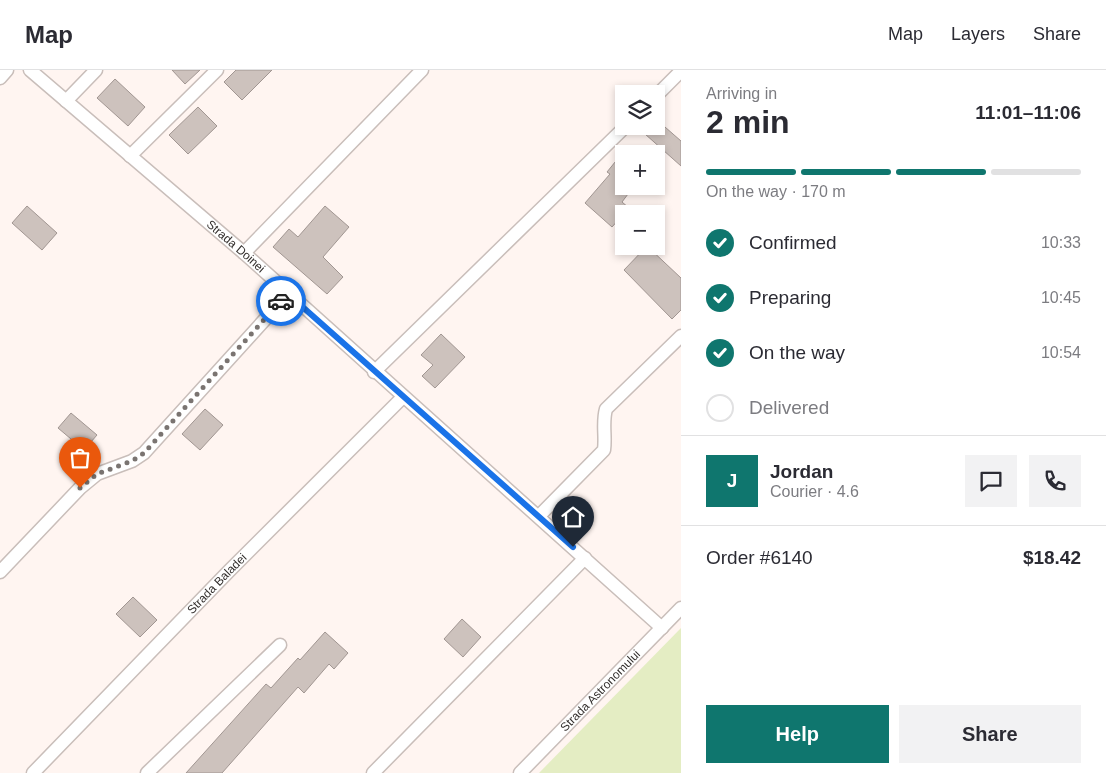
<!DOCTYPE html>
<meta charset="utf-8">
<style>
body{margin:0;font-family:Arial,sans-serif;background:#f2f2f3;color:#2b2b33;height:100vh;display:flex;flex-direction:column;font-size:19px;white-space:nowrap}
*{box-sizing:border-box;margin:0}
p{font-size:16px;color:#7c7c81}
.icon{flex:none;width:28px;height:28px;fill:none;stroke:currentColor;stroke-width:2;stroke-linecap:round;stroke-linejoin:round}
.map{position:relative;flex:1;overflow:hidden}
.side{display:flex;flex-direction:column;background:#fff;width:425px}
.side>*{flex:none}
.controls{position:absolute;left:615px;top:15px;display:grid;gap:10px}
.controls a{display:grid;place-items:center;width:50px;height:50px;border-radius:0px;background:#fff;box-shadow:0 2px 8px #0003;font-size:25px}
.pin{position:absolute;display:grid;place-items:center;width:42px;height:42px;color:#fff;margin:-51px -21px;border-radius:50% 50% 50% 0;rotate:-45deg;box-shadow:0 0 5px #0007}
.pin .icon{rotate:45deg}
.courier{position:absolute;display:grid;place-items:center;width:50px;height:50px;margin:-25px;border:4px solid #1a73e8;border-radius:50%;background:#fff;color:#222;box-shadow:0 1px 6px #0007}
.summary em{font-style:normal;font-weight:800}
.summary div{display:flex;flex-direction:column-reverse}
.summary{display:flex;align-items:center;justify-content:space-between;height:85px;padding:0 25px}
h1{font-size:32px;font-weight:800;line-height:38px}
.bar{display:grid;grid-template-columns:repeat(4,1fr);gap:8px 5px;align-content:center;height:60px;padding:0 25px}
.bar i{height:6px;border-radius:4px;background:#e1e1e2}
.bar .on{background:#0f766e}
.bar p{grid-column:span 4}
.line{display:flex;align-items:center;gap:12px;padding:0 25px;border-top:1px solid #e1e1e2}
.line div{flex:1}
.round{display:grid;place-items:center;flex:none;width:52px;height:52px;border-radius:0px;background:#f2f2f3}
ol{padding:0 25px;list-style:none}
li{display:flex;align-items:center;gap:15px;height:55px}
li p{margin-inline-start:auto}
li .icon{padding:5px;border-radius:50%;background:#0f766e;color:#fff;stroke-width:4}
li:last-child{color:#7c7c81}
li i{width:28px;height:28px;border:2px solid #e1e1e2;border-radius:50%}
.action{display:flex;gap:10px;margin-top:auto;padding:10px 25px}
.action a{flex:1;height:58px;border-radius:0px;background:#0f766e;color:#fff;font-size:20px;font-weight:800;line-height:58px;text-align:center}
.action a+a{background:#f2f2f3;color:#2b2b33}
header{display:flex;align-items:center;gap:30px;box-sizing:border-box;height:70px;padding:0 25px;background:#fff;border-bottom:1px solid #e1e1e2}
header strong{font-size:24px}
nav{display:flex;gap:28px;margin-inline-start:auto;font-size:18px}
main{display:flex;flex:1;min-height:0}
.map>svg:first-child{display:block}
.green{fill:#e4edc3}
.building{fill:#cdc2bd;stroke:#a19692}
.lines{fill:none;stroke-linecap:round;stroke-linejoin:round}
.minor-casing{stroke:#c9beba;stroke-width:15}
.minor{stroke:#fff;stroke-width:12}
.done{stroke:#7a7471;stroke-width:5;stroke-dasharray:0 9}
.route{stroke:#1a73e8;stroke-width:6}
.labels{text-anchor:middle;dominant-baseline:central;stroke-width:5;stroke-linejoin:round;paint-order:stroke}
.street-label{font-size:12px;fill:#322e2c;stroke:#fff}
</style>
<header>
<strong>Map</strong>
<nav><a>Map</a><a>Layers</a><a>Share</a></nav>
</header>
<main>
<div class="map">
<svg width="681" height="703" viewBox="0 0 681 703">
<rect width="100%" height="100%" fill="#fff5f1"/>
<!-- green -->
<path class="green" d="M681,558V703H539Z"/>
<!-- building -->
<path class="building" d="M172,0H200L185,14Z
M236,0H272L242,30L224,12Z
M115,9L145,37L128,56L97,28Z
M198,37L217,56L188,84L169,65Z
M657,50L681,71V96L645,64L652,56H656Z
M624,81V116H634L622,132L629,138L612,157L585,133L610,104L607,102Z
M27,136L57,163L42,180L12,153Z
M325,136L349,157L323,187L343,207L327,224L273,177L289,159L298,167Z
M647,176L681,208V240L672,249L624,200Z
M441,264L465,287L435,318L422,306L433,295L421,285Z
M205,339L223,355L200,380L182,364Z
M71,343L97,365L84,380L58,358Z
M133,527L157,550L140,567L116,544Z
M462,549L481,567L463,587L444,569Z
M325,562L348,583L334,599L329,594L304,623L298,617L222,703H186L266,614L271,618L298,588L300,590Z"/>
<g class="lines">
<defs>
<g id="minor">
<path id="s1" d="M30,0L244,183L662,558"/>
<path d="M0,8L7,0"/>
<path d="M656,26L681,1"/>
<path d="M66,31L96,0"/>
<path d="M130,86L217,0"/>
<path d="M244,183L422,0"/>
<path d="M374,302L626,56"/>
<path d="M539,446L604,380C606,366 602,353 606,339L681,266"/>
<path d="M0,502L80,418L97,404L132,391L144,383L288,224"/>
<path id="s2" d="M33,703L229,501L403,327"/>
<path d="M147,703L280,575"/>
<path d="M373,703L585,488"/>
<path id="s3" d="M520,703L681,538"/>
</g>
</defs>
<!-- minor casing -->
<use href="#minor" class="minor-casing"/>
<!-- minor -->
<use href="#minor" class="minor"/>
</g>
<g class="lines">
<!-- done -->
<path class="done" d="M80,418L97,404L132,391L144,383L281,231"/>
<!-- route -->
<path class="route" d="M281,231L288,224L573,477"/>
</g>
<g class="labels">
<!-- street labels -->
<g class="street-label">
<text stroke="none"><textPath href="#s1" startOffset="271">Strada Doinei</textPath></text>
<text stroke="none"><textPath href="#s2" startOffset="264">Strada Baladei</textPath></text>
<text stroke="none"><textPath href="#s3" startOffset="115">Strada Astronomului</textPath></text>
</g>
</g>
</svg>
<div class="controls">
<a><svg class="icon" aria-label="layers" viewBox="0 0 24 24"><path d="M12 4l9 5-9 5-9-5zM3 14l9 5 9-5"/></svg></a>
<a>+</a>
<a>−</a>
</div>
<div class="pin" style="left:80px;top:418px;background:#ea580c"><svg class="icon" aria-label="bag" viewBox="0 0 24 24"><path d="M5 8h14l-1 12H6zM9 8a3 3 0 0 1 6 0"/></svg></div>
<div class="pin" style="left:573px;top:477px;background:#1f2937"><svg class="icon" aria-label="home" viewBox="0 0 24 24"><path d="M3 11l9-7 9 7M6 9v11h12V9"/></svg></div>
<div class="courier" style="left:281px;top:231px"><svg class="icon" aria-label="car" viewBox="0 0 24 24"><path d="M5 17H2v-5l4-1 3-4h7l3 4 3 1v5h-3M9 17h6M6 11h13"/><circle cx="7" cy="17" r="2"/><circle cx="17" cy="17" r="2"/></svg></div>
</div>
<section class="side">
<div class="summary"><div><h1>2 min</h1><p>Arriving in</p></div><em>11:01–11:06</em></div>
<div class="bar"><i class="on"></i><i class="on"></i><i class="on"></i><i></i><p>On the way · 170 m</p></div>
<ol>
<li><svg class="icon" aria-label="check" viewBox="0 0 24 24"><path d="M5 12l5 5 9-10"/></svg>Confirmed<p>10:33</p></li>
<li><svg class="icon" aria-label="check" viewBox="0 0 24 24"><path d="M5 12l5 5 9-10"/></svg>Preparing<p>10:45</p></li>
<li><svg class="icon" aria-label="check" viewBox="0 0 24 24"><path d="M5 12l5 5 9-10"/></svg>On the way<p>10:54</p></li>
<li><i></i>Delivered</li>
</ol>
<div class="line" style="height:90px"><b class="round" style="background:#0f766e;color:#fff">J</b><div><b>Jordan</b><p>Courier · 4.6</p></div><a class="round"><svg class="icon" aria-label="chat" viewBox="0 0 24 24"><path d="M4 5h16v11H9l-5 4z"/></svg></a><a class="round"><svg class="icon" aria-label="phone" viewBox="0 0 24 24"><path d="M5 4h4l2 5-3 2q2 4 5 5l2-3 5 2v4C11 20 4 13 5 4z"/></svg></a></div>
<div class="line" style="height:65px"><div>Order #6140</div><b>$18.42</b></div>
<div class="action"><a>Help</a><a>Share</a></div>
</section>
</main>
